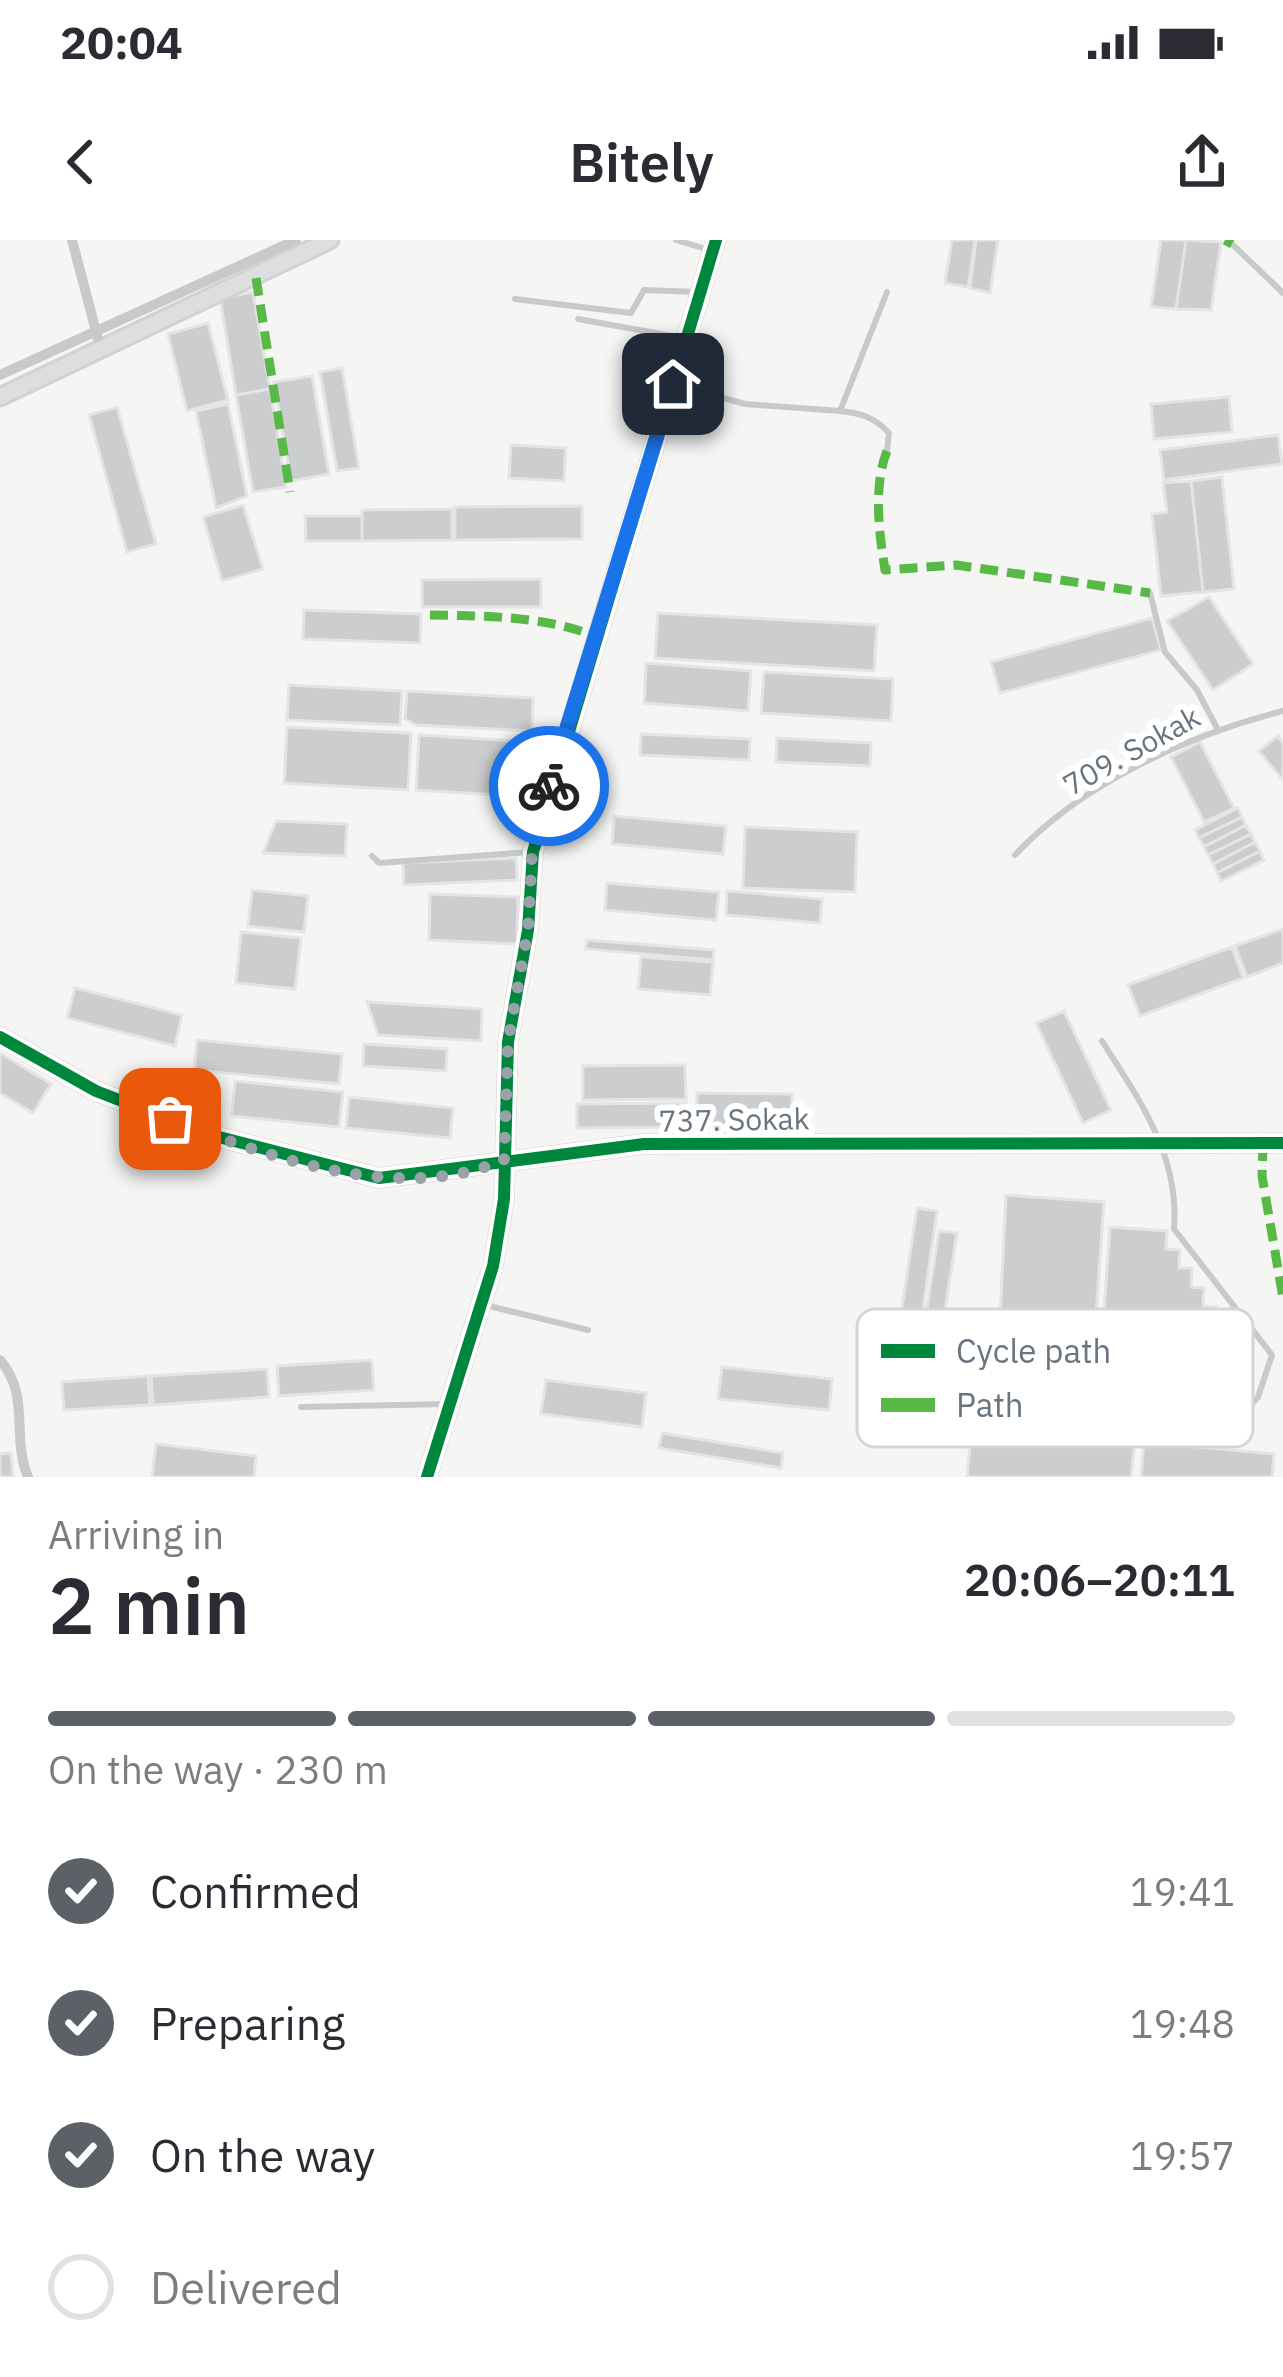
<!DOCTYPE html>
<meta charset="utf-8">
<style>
body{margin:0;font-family:"IBM Plex Sans",sans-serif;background:#f2f2f3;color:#2b2b33;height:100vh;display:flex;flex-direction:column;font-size:45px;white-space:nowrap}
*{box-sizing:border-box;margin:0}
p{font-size:39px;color:#7c7c81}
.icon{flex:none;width:66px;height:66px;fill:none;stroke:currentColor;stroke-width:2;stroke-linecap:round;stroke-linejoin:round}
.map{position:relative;height:1237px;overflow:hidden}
.details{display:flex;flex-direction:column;background:#fff;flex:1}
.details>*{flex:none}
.pin{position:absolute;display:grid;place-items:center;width:102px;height:102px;color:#fff;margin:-51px;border-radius:24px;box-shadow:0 6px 18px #0006}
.courier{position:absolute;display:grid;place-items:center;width:120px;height:120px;margin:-60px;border:9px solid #1a73e8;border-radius:50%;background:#fff;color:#222;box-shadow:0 3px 15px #0007}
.overview em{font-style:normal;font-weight:600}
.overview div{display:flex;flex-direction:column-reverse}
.overview{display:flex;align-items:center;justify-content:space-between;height:204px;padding:0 48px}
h1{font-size:78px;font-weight:600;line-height:90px}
.bar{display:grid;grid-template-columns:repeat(4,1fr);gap:18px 12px;align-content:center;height:144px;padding:0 48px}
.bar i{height:15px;border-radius:9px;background:#e1e1e2}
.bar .on{background:#5c6168}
.bar p{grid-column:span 4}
ol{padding:0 48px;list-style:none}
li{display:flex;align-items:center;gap:36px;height:132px}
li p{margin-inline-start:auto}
li .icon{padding:12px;border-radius:50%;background:#5c6168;color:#fff;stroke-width:4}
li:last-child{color:#7c7c81}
li i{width:66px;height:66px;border:6px solid #e1e1e2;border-radius:50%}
.status{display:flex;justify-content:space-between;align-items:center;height:84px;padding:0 60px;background:#fff;direction:ltr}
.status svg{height:33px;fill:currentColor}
header{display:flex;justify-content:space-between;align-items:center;height:156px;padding:0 48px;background:#fff;font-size:54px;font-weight:600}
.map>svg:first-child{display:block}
.building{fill:#cccdce;stroke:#e4e4e4;stroke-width:3}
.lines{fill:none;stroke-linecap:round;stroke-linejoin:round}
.secondary-casing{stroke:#d1d2d2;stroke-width:21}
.lane{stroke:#c8c9ca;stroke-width:6}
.street{stroke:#c8c9ca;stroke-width:10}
.secondary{stroke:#dddedf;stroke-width:15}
.quiet{stroke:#58b947;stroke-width:9;stroke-dasharray:18 9;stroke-linecap:butt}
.cycleway-casing{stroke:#fff;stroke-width:20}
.cycleway{stroke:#00873e;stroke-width:12}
.done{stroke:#99a2a9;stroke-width:12;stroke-dasharray:0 21.6}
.route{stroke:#1a73e8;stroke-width:15}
.labels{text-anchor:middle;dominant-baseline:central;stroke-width:12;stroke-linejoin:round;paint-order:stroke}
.street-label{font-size:30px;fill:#687581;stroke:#fff}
.key{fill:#fff;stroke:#d2d6d9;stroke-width:3}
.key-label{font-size:33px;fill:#687581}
</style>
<div class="status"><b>20:04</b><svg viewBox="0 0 49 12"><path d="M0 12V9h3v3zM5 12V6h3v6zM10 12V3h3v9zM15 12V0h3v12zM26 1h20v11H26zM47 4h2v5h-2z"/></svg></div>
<header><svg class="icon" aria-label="back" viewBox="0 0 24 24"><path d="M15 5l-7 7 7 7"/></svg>Bitely<svg class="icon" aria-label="share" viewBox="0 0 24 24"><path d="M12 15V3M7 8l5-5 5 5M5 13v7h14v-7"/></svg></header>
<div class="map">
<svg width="1283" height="1237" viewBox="0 0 1283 1237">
<rect width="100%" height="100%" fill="#f5f5f4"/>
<!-- building -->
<path class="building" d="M952,0H975L968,47L945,43Z
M976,0H998L990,53L970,48Z
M1161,0H1186L1176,69L1151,67Z
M1186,0L1221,2L1211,70L1176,69Z
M253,52L270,149L236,155L220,58Z
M208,83L228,160L187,171L168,94Z
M342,128L359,228L337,231L320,132Z
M312,136L329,234L291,241L274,142Z
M270,149L286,247L253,252L236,155Z
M1229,157L1232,192L1154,199L1151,164Z
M228,164L247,256L216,268L196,171Z
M117,167L156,304L127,312L89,175Z
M1278,195L1282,224L1164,240L1160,210Z
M511,205L566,208L564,241L509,238Z
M1222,237L1234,349L1203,352L1191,241Z
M1191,241L1203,352L1161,356L1152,274L1167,272L1163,243Z
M243,265L263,329L222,341L203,277Z
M582,266V299L455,300V267Z
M452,269V300L362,301V270Z
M305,276H362V301H306Z
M541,339V367H422V340Z
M1209,357L1253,424L1213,450L1167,381Z
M304,370L421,374L420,403L303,399Z
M658,373L877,385L874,431L655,418Z
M1152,378L1161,410L1000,453L991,422Z
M646,423L751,431L748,471L644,463Z
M764,432L893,439L891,481L761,473Z
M289,445L402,451L400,485L287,480Z
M407,451L533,458L532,491L416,485L405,479Z
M287,487L411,493L408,550L284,543Z
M641,494L750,499L749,520L640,515Z
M419,495L519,501L515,549L498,555L416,550Z
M1278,496L1283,503V540L1259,511Z
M777,498L871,503L870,526L776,522Z
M1200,502L1234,568L1204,582L1171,517Z
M1238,568L1242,577L1199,598L1195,590Z
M614,576L726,586L723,614L612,604Z
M1242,577L1246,585L1204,607L1199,598Z
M276,581L347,584L345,616L263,613Z
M1246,585L1251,594L1208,615L1204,607Z
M745,587L857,592L855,652L743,648Z
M1251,594L1255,602L1213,624L1208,615Z
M1255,602L1260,611L1217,633L1213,624Z
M1260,611L1264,620L1221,641L1217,633Z
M516,618L517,640L404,645L403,623Z
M607,643L719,652L716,680L605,670Z
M252,650L308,656L304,692L248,686Z
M727,651L822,659L820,683L726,675Z
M430,654L518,657L517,704L429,700Z
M1283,689V723L1247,737L1235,706Z
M241,692L301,698L295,749L236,743Z
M587,700L714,710L713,720L586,709Z
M1232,707L1243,738L1140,776L1128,745Z
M641,717L713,722L710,755L638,749Z
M75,748L182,775L175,806L67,778Z
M367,762L482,769L481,801L378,795Z
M1064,771L1111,870L1083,883L1036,783Z
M197,800L342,814L339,844L194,830Z
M364,804L447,809L446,831L363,826Z
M0,813L51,844L33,873L0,853Z
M685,825L686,859L583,860V826Z
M235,841L343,852L339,887L232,876Z
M697,853L792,854V887L697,886Z
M349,857L453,868L450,898L346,888Z
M686,863V887L577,888V864Z
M1006,955L1104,962L1088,1188L995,1181Z
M917,968L937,971L918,1104L897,1101Z
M1110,987L1167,991L1166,1009L1180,1010L1179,1028H1192L1191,1047L1204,1048L1203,1066L1217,1067L1216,1084L1234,1086L1233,1105L1251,1107L1249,1126L1222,1124L1217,1192L1096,1184Z
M939,991L957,993L939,1109L921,1106Z
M372,1120L374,1150L279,1156L277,1126Z
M722,1127L832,1139L829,1170L718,1159Z
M267,1129L269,1157L153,1165L151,1136Z
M148,1136L150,1165L64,1170L62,1142Z
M546,1140L646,1153L642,1187L541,1174Z
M972,1186L1135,1201L1131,1237H967Z
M662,1193L783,1213L781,1228L659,1208Z
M1144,1202L1274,1214L1272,1237H1141Z
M156,1204L256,1216L254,1237H152Z
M11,1213L13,1237H0V1214Z"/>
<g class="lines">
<defs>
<path id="secondary" d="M0,157L330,0
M0,797L96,851L207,894L379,938L644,904L1283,903
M427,1237L493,1026L504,959L508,802L528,690L533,612L716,0"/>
</defs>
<!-- secondary casing -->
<use href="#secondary" class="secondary-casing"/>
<!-- lane -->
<path class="lane" d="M676,0L709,10
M1232,4L1283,53
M515,59L631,73L644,50L697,52
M578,79L683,98
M676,145L745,164L840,171L887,52
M840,171C861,173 874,177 889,193L887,211
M1150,353L1165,412L1197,450L1217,488
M1015,615C1082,543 1189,495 1283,471
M372,616L379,623L529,612
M1102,801C1139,859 1180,916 1174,989L1272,1115L1258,1157L1221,1198
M485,1065L588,1090
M301,1167L448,1164"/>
<!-- street -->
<path class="street" d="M72,0L98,99
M0,135L296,0
M0,1120C31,1156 11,1197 28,1237"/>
<!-- secondary -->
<use href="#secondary" class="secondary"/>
<!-- quiet -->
<path class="quiet" d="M1225,0L1232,4
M256,38L290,252
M887,211C873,246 879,293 885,330L956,325L1150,353
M430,375C487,376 545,376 598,397
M1263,903L1262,936L1283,1058"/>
<defs>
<path id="cycleway" d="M0,797L96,851L207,894L379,938L644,904L1283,903
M427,1237L493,1026L504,959L508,802L528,690L533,612L716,0"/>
</defs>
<!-- cycleway casing -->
<use href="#cycleway" class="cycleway-casing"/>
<!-- cycleway -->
<use href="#cycleway" class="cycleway"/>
</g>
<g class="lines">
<!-- done -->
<path class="done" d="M170,879C269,917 400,965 504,920L508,802L528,690L532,612L549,546"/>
<!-- route -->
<path class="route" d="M549,546L673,144"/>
</g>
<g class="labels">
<!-- street labels -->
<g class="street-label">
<text transform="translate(1131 510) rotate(-29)">709. Sokak</text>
<text transform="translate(734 879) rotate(-1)">737. Sokak</text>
</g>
</g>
<!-- legend -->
<rect x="857" y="1069" width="396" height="138" rx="18" class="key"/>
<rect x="881" y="1104" width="54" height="14" fill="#00873e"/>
<rect x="881" y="1158" width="54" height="14" fill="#58b947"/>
<g class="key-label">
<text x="956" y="1123">Cycle path</text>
<text x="956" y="1177">Path</text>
</g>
</svg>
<div class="pin" style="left:170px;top:879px;background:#ea580c"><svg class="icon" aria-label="bag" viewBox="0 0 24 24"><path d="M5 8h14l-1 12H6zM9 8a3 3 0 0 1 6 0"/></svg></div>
<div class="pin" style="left:673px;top:144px;background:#1f2937"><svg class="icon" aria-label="home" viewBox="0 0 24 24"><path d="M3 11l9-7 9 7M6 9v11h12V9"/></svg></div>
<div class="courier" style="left:549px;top:546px"><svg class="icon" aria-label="bike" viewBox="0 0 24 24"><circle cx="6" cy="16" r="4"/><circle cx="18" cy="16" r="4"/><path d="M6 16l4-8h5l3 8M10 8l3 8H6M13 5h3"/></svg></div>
</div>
<section class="details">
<div class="overview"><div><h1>2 min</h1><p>Arriving in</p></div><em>20:06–20:11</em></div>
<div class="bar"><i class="on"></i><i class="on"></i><i class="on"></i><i></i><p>On the way · 230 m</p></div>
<ol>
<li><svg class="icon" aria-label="check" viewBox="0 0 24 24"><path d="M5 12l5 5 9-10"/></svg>Confirmed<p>19:41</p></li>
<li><svg class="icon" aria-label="check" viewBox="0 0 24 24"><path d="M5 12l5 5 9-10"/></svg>Preparing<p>19:48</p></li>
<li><svg class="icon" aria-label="check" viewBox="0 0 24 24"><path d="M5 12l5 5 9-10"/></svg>On the way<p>19:57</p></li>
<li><i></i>Delivered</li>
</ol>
</section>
